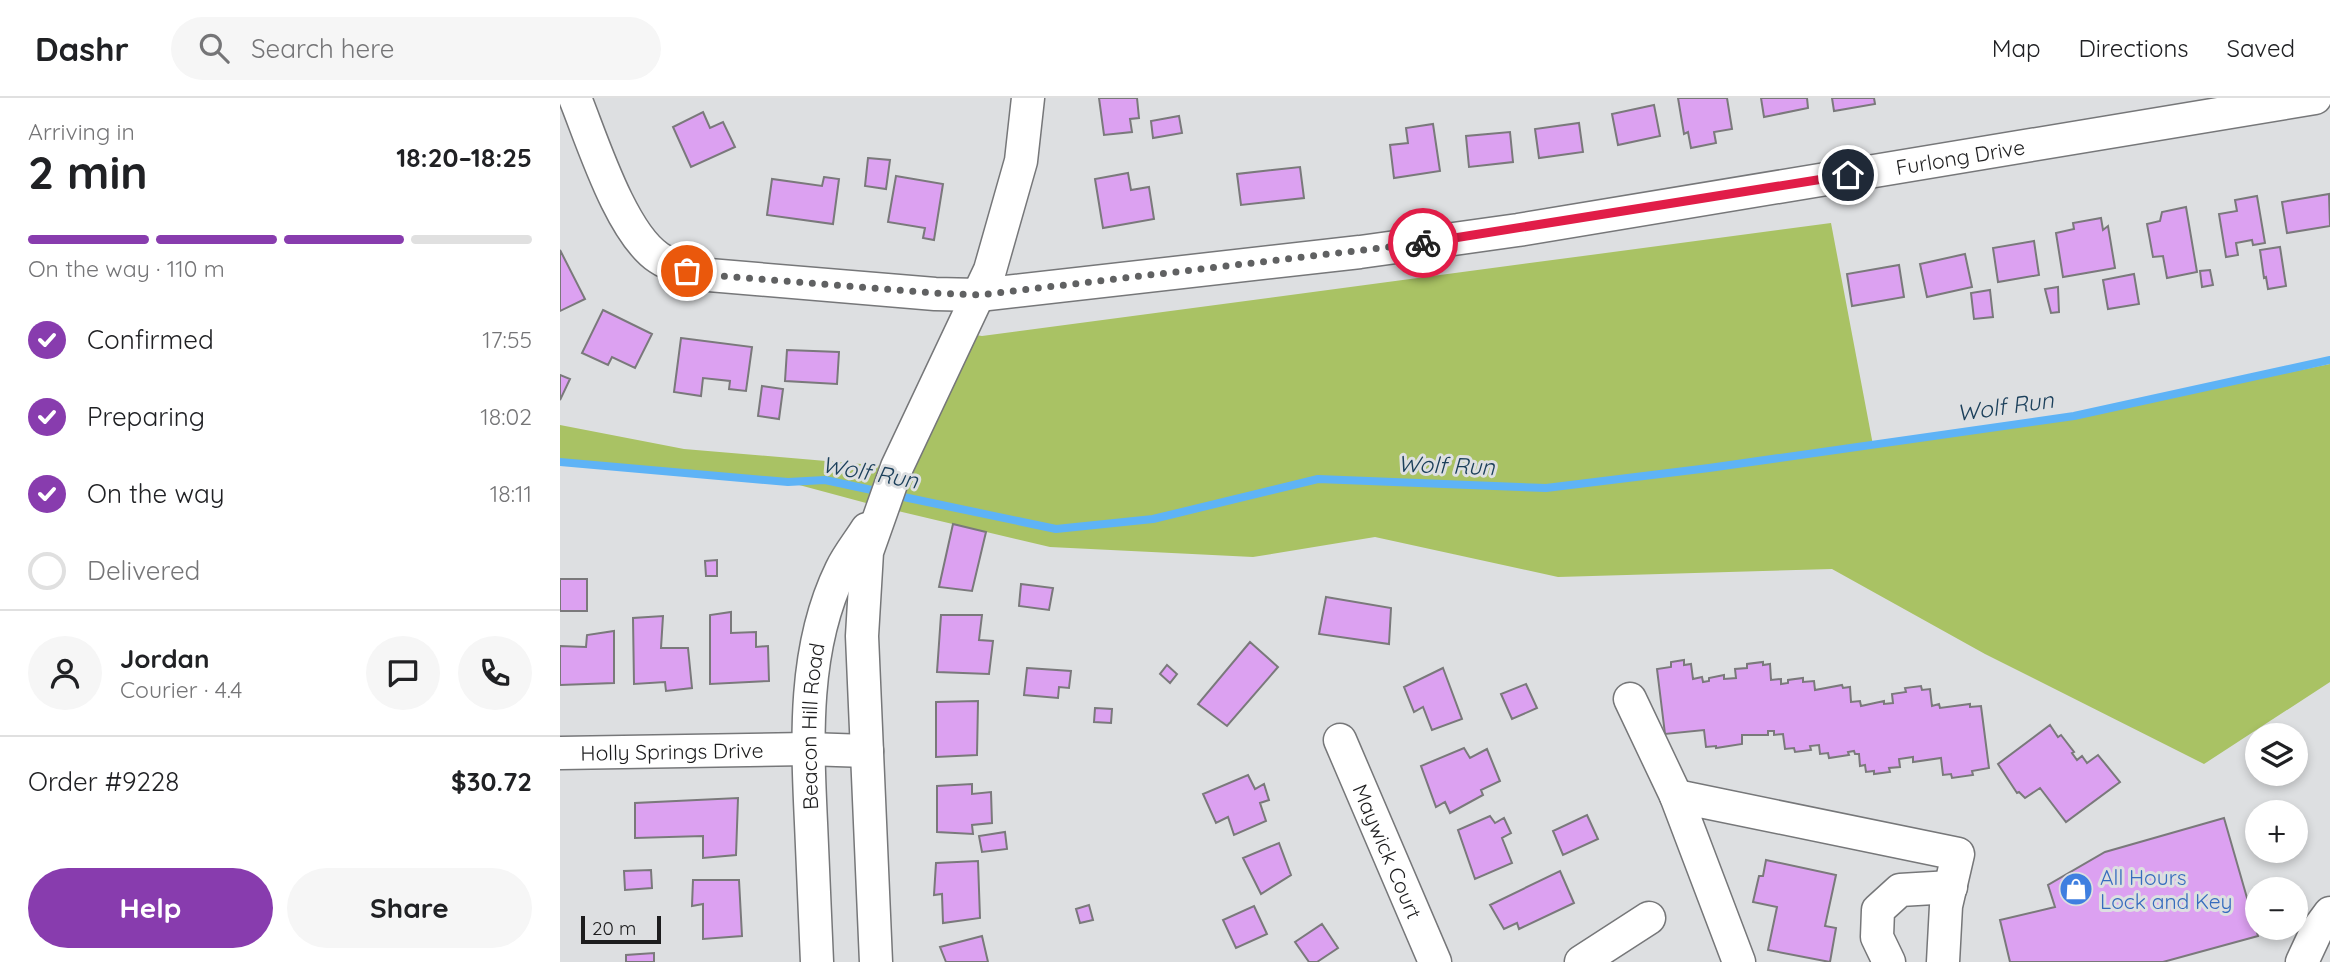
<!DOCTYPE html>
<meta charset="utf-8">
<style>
body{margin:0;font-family:Quicksand,sans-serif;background:#f6f6f6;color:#202124;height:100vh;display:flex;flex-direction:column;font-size:26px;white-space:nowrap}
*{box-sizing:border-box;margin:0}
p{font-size:23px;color:#757577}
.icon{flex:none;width:38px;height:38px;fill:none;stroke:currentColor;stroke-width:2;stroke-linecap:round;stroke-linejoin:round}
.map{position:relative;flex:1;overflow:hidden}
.sheet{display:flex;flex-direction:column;background:#fff;width:560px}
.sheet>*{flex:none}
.controls{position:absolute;left:1685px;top:625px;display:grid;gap:14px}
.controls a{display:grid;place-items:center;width:63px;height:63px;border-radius:50%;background:#fff;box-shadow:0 4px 10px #0003;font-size:35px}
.scale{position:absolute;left:21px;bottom:18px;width:80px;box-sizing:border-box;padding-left:7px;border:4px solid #1d1d1e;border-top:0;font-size:19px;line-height:24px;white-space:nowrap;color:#1d1d1e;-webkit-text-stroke:5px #dddfe1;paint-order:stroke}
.pin{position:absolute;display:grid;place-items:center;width:60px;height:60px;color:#fff;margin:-30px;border:4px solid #fff;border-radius:50%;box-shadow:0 2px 7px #0007}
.courier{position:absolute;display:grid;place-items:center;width:70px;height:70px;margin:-35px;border:5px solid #e11d48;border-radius:50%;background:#fff;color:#222;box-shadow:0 2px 9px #0007}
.summary em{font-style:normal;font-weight:800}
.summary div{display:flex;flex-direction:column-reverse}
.summary{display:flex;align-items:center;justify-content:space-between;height:119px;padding:0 28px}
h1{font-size:46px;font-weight:800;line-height:52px}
.bar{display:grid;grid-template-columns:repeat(4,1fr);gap:10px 7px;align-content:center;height:84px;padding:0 28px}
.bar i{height:9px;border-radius:5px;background:#e0e0e0}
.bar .on{background:#883cae}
.bar p{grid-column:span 4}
.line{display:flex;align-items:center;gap:18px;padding:0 28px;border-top:2px solid #e0e0e0}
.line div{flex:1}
.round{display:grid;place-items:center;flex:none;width:74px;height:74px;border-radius:37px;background:#f6f6f6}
ol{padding:0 28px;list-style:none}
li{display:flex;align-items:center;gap:21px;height:77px}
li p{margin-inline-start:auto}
li .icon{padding:7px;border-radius:50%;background:#883cae;color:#fff;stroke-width:4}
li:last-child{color:#757577}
li i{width:38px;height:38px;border:4px solid #e0e0e0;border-radius:50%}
.button{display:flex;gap:14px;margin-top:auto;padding:14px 28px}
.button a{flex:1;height:80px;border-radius:42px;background:#883cae;color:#fff;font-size:28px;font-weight:800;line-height:80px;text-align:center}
.button a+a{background:#f6f6f6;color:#202124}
header{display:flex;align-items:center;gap:42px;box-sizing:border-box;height:98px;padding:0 35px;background:#fff;border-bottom:2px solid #e0e0e0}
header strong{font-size:33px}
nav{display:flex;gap:38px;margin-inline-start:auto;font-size:24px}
.search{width:490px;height:63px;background:#f6f6f6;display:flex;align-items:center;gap:18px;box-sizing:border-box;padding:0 24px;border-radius:38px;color:#757577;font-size:26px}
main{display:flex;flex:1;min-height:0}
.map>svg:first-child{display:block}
.green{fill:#a9c264}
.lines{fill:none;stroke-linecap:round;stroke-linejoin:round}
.stream{stroke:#5eb3f6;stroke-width:8}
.building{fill:#dca1f1;stroke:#7a797b;stroke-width:2}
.minor-casing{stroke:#767779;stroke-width:35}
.minor{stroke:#fff;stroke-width:32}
.done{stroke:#606162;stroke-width:7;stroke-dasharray:0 12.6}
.route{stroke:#e11d48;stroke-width:9}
.labels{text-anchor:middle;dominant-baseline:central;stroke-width:6;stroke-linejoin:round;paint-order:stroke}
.street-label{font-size:21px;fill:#1d1d1e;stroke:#dddfe1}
.shop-label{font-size:21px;fill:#366cbe;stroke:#dddfe1;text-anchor:start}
.water-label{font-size:23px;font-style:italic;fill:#1c405b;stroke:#dddfe1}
</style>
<header>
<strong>Dashr</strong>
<div class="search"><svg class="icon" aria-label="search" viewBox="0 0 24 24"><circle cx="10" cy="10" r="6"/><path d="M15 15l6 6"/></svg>Search here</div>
<nav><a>Map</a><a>Directions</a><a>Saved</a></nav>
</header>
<main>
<section class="sheet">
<div class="summary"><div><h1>2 min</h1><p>Arriving in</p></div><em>18:20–18:25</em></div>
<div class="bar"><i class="on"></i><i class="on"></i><i class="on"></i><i></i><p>On the way · 110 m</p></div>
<ol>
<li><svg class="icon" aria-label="check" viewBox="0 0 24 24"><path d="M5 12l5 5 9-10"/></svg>Confirmed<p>17:55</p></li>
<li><svg class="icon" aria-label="check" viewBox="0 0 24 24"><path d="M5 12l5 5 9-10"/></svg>Preparing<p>18:02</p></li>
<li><svg class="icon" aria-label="check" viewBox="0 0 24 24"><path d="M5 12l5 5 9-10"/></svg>On the way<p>18:11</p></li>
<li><i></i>Delivered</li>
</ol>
<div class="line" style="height:126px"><a class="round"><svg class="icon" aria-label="person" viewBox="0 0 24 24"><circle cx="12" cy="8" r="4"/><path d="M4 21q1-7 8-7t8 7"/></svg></a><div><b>Jordan</b><p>Courier · 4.4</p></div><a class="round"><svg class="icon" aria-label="chat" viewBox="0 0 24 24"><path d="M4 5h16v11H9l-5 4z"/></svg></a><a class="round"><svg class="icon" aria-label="phone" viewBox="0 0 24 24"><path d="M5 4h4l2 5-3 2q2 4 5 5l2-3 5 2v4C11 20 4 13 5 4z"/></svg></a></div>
<div class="line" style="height:91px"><div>Order #9228</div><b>$30.72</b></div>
<div class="button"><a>Help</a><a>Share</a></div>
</section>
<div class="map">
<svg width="1770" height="864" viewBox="0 0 1770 864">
<rect width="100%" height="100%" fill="#dddfe1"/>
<!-- green -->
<path class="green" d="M1271,125L1313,347L1514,318L1770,266V584L1644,666L1425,556L1272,471L998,479L815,439L693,459L490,449L321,409L228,384L0,364V327L124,351L336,369L402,235L422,238Z"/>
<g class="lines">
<!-- stream -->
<path class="stream" d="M0,364L228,384L265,382L321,394
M334,397L496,431L593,421L758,381L986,390L1149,370L1514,318L1770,262"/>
</g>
<!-- building -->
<path class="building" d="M539,0H577L579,20L570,21L572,34L544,37Z
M1118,0H1167L1172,31L1154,34L1156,45L1131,50L1128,34L1124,36Z
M1201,0H1247L1248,10L1204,19Z
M1272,0H1314L1315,6L1274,13Z
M1094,7L1100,38L1058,47L1052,16Z
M143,14L150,30L163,24L175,49L131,69L113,29Z
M619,18L622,35L593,40L591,23Z
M1019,25L1023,54L979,60L975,31Z
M873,26L880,73L834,80L830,47L848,45L846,30Z
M950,34L953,64L909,69L906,38Z
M308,60L330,62L326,91L305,88Z
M740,69L744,100L681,107L677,76Z
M568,75L571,92L589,89L594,121L543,130L535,81Z
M336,78L383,86L374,142L363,140L365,130L328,124Z
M264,79L279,81L273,126L207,117L212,81L262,88Z
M1769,96L1770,128L1727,135L1722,104Z
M1697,98L1705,145L1693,147L1692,142L1676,145L1678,157L1666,159L1659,116L1677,113L1675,102Z
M1626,109L1637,174L1607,180L1603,158L1593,159L1587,126L1600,123L1602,114Z
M1541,120L1543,132L1548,128L1555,170L1503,179L1496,135L1514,131L1513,125Z
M1474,143L1479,177L1438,184L1433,150Z
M1720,149L1726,188L1708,191L1706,179L1704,180L1700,152Z
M0,152L25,201L0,213Z
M1405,156L1412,189L1367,199L1360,166Z
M1339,167L1344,199L1292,208L1287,176Z
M1650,172L1653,187L1642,189L1640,173Z
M1574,176L1579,206L1548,211L1543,182Z
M1498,189L1499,214L1491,215L1485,191Z
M1430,192L1433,219L1414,221L1411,195Z
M43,212L92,236L75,270L52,259L48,267L22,255Z
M121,240L192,249L186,293L169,291L170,283L143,280L141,298L114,294Z
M227,252L279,254L277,286L225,283Z
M0,277L10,281L0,302Z
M202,288L223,291L219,321L198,318Z
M393,426L426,434L412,493L379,489Z
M157,462V478H146L145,463Z
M0,481H27V513H0Z
M461,486L493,490L489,512L459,508Z
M766,499L831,510L829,546L759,536Z
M171,514V535L196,534V549L208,548L209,583L150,586V517Z
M381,517H422L419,542L433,543L429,576L377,574Z
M103,518L101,550H128L132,590L106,593L105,584L74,586L73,520Z
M54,533V585L0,587V548L26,549L27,537Z
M690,544L718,569L667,628L638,606Z
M1124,562V567L1131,566L1133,581L1142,579L1143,584L1149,583V580L1164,577V581L1176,580L1175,571L1187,570V566L1203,564V567L1210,566L1211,582L1221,581V586L1228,585V582L1243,580V584L1254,583L1255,592L1282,587L1283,590L1290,589L1291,604L1300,603L1301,608L1324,603V606L1333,605L1332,596L1346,594L1345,590L1361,588L1362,592L1370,591L1372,608L1379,606L1380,610L1410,606V609L1421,608L1429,670L1412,673L1413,677L1392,680L1391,676L1383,677L1381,660L1353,664V659L1339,661L1340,669L1329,670L1330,674L1314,676V673L1306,674L1305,667L1300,668L1299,656H1295L1294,653L1288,654L1289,657L1269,660L1268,655L1260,656L1259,647L1250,648L1251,652L1235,654L1234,650L1225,651L1223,636L1214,637V633H1208V637H1182V646L1156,650V648L1146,649L1144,632L1105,636L1097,571L1111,569V564Z
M607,567L617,576L610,585L600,576Z
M467,570L511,573L509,590L499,589L498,600L464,597Z
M883,570L902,621L872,632L863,609L854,614L844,589Z
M966,586L977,610L952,621L941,596Z
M418,603L417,657L376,659V604Z
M535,610L552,611L551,625L534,624Z
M1490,627L1498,639L1501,637L1514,654L1512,655L1517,662L1522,658L1527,665L1538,657L1560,684L1506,724L1480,690L1465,700L1459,694L1457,695L1438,666Z
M904,650L910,660L927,651L940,683L921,692L923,697L890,715L885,704L876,709L861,668Z
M688,677L695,691L704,686L709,702L700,705L706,723L674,737L668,719L656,725L643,696Z
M412,686V696L431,694L432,725L412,727L413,736L377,734V688Z
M178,700L176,757L143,760V738L75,740V705Z
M1027,717L1038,741L1003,757L993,733Z
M930,718L935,725L944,720L951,735L942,740L952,765L915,781L898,732Z
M1664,720L1698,838L1603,864H1450L1440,822L1495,809L1488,787L1545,754Z
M445,734L447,751L422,754L419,738Z
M719,745L731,777L701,796L683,760Z
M1206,762L1276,777L1265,828L1276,830L1270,864L1208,852L1217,809L1193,804L1199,778H1203Z
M418,763L420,820L383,825L382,796L374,797L376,765Z
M91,772L92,790L65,792L64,773Z
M1000,773L1014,805L959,831L957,825L944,831L930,807Z
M133,782H179L182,838L143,841V806L132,808Z
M529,807L533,822L520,825L516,811Z
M694,808L707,836L676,850L663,822Z
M762,826L778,850L757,864H749L735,844Z
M422,838L428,864H386L380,849Z
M94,855V864H66V857Z"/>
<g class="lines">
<defs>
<g id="minor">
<path id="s1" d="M15,0C32,42 61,135 99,160C114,170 131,174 149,177L375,196L419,197L800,154L958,132L1755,0"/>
<path d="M1070,601L1116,698"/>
<path id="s2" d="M780,642L875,864"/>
<path id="s3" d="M0,655L247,651L307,653"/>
<path id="s4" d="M257,864C255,818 253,771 251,725C247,640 243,550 281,472C288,457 299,444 307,431"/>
<path d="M316,864L302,538L307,454L337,369L430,172L461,63L468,0"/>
<path d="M1021,864L1089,820"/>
<path d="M1179,864L1116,698L1398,756L1386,808L1383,864"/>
<path d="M1329,864L1317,839L1318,812L1340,792L1391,789"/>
<path d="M1742,864L1756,834L1770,815"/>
</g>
</defs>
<!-- minor casing -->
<use href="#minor" class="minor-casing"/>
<!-- minor -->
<use href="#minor" class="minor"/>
</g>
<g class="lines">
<!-- done -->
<path class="done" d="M127,173L149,177L375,195L419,197L863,145"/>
<!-- route -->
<path class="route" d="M863,145L1288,77"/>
</g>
<!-- icons -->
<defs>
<symbol id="shop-disc" viewBox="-11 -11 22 22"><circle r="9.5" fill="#3f7fe0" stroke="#dddfe1"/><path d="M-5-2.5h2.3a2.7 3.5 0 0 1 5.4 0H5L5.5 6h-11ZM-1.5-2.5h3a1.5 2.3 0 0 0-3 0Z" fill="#fff"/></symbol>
</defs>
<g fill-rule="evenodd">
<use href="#shop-disc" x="1497" y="772" width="38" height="38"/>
</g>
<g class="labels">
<!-- street labels -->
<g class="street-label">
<text stroke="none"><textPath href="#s1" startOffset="1498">Furlong Drive</textPath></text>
<text stroke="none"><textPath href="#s4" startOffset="236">Beacon Hill Road</textPath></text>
<text stroke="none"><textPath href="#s3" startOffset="112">Holly Springs Drive</textPath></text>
<text stroke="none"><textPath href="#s2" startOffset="121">Maywick Court</textPath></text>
</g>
<!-- shop labels -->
<g class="shop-label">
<text x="1540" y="779">All Hours<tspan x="1540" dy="24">Lock and Key</tspan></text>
</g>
<!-- water labels -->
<g class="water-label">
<text transform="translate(1445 308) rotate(-8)">Wolf Run</text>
<text transform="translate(886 367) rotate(2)">Wolf Run</text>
<text transform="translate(310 374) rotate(10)">Wolf Run</text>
</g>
</g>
</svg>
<div class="controls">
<a><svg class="icon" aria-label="layers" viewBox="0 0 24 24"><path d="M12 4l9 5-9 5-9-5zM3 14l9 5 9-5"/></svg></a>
<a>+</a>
<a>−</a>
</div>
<div class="scale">20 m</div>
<div class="pin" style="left:127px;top:173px;background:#ea580c"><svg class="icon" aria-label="bag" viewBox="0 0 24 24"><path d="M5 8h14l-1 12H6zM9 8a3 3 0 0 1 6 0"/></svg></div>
<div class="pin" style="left:1288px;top:77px;background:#1f2937"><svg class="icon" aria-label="home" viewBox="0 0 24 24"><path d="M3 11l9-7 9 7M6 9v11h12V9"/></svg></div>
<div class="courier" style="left:863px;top:145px"><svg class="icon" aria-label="bike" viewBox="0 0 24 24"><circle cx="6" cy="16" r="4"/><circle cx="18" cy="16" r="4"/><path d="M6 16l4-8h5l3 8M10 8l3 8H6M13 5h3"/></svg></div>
</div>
</main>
